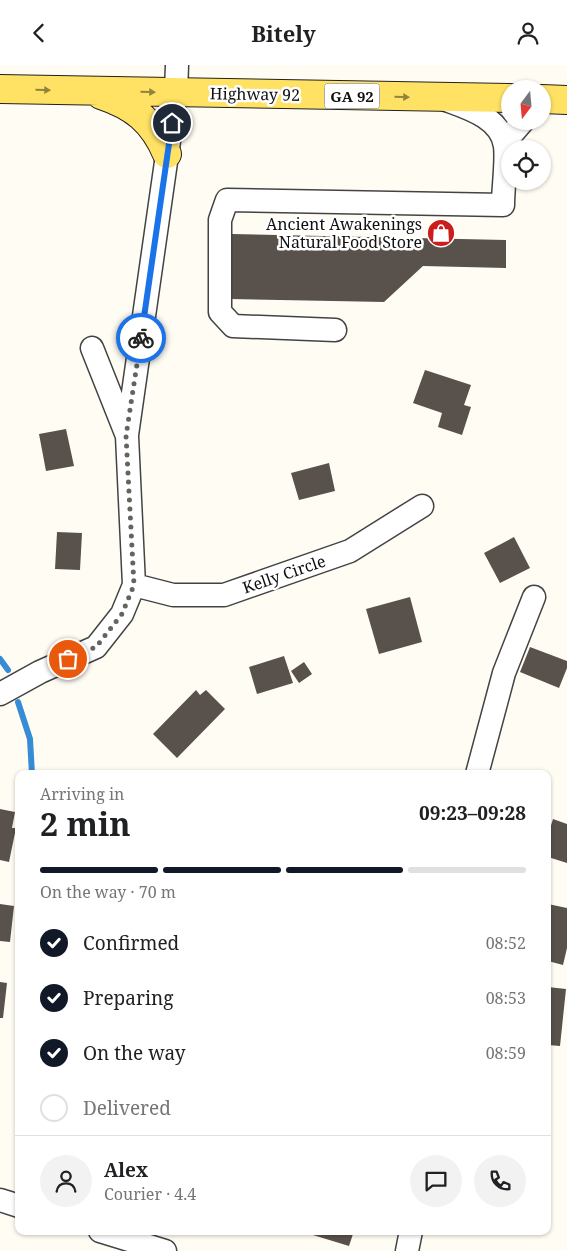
<!DOCTYPE html>
<meta charset="utf-8">
<style>
body{margin:0;font-family:"Noto Serif",serif;background:#f2f2f2;color:#202124;height:100vh;display:flex;flex-direction:column;font-size:19px;white-space:nowrap}
*{box-sizing:border-box;margin:0}
p{font-size:16px;color:#757577}
.icon{flex:none;width:28px;height:28px;fill:none;stroke:currentColor;stroke-width:2;stroke-linecap:round;stroke-linejoin:round}
.map{position:relative;flex:1;overflow:hidden}
.sheet{position:absolute;left:15px;top:705px;width:536px;height:465px;display:flex;flex-direction:column;background:#fff;border-radius:10px;box-shadow:0 1px 4px #0004}
.sheet>*{flex:none}
.needle{width:32px;rotate:196deg}
.fabs{position:absolute;left:501px;top:15px;display:grid;gap:10px}
.fabs a{display:grid;place-items:center;width:50px;height:50px;border-radius:50%;background:#fff;box-shadow:0 1px 4px #0004;font-size:25px}
.pin{position:absolute;display:grid;place-items:center;width:42px;height:42px;color:#fff;margin:-21px;border:2px solid #fff;border-radius:50%;box-shadow:0 1px 5px #0007}
.courier{position:absolute;display:grid;place-items:center;width:50px;height:50px;margin:-25px;border:4px solid #1a73e8;border-radius:50%;background:#fff;color:#222;box-shadow:0 1px 6px #0007}
.headline em{font-style:normal;font-weight:700}
.headline div{display:flex;flex-direction:column-reverse}
.headline{display:flex;align-items:center;justify-content:space-between;height:85px;padding:0 25px}
h1{font-size:32px;font-weight:700;line-height:38px}
.bar{display:grid;grid-template-columns:repeat(4,1fr);gap:8px 5px;align-content:center;height:60px;padding:0 25px}
.bar i{height:6px;border-radius:4px;background:#e0e0e0}
.bar .selected{background:#111827}
.bar p{grid-column:span 4}
.line{display:flex;align-items:center;gap:12px;padding:0 25px;border-top:1px solid #e0e0e0}
.line div{flex:1}
.round{display:grid;place-items:center;flex:none;width:52px;height:52px;border-radius:26px;background:#f2f2f2}
ol{padding:0 25px;list-style:none}
li{display:flex;align-items:center;gap:15px;height:55px}
li p{margin-inline-start:auto}
li .icon{padding:5px;border-radius:50%;background:#111827;color:#fff;stroke-width:4}
li:last-child{color:#757577}
li i{width:28px;height:28px;border:2px solid #e0e0e0;border-radius:50%}
header{display:flex;justify-content:space-between;align-items:center;height:65px;padding:0 25px;background:#fff;font-size:22px;font-weight:700}
.map>svg:first-child{display:block}
.lines{fill:none;stroke-linecap:round;stroke-linejoin:round}
.stream{stroke:#368dd6;stroke-width:6}
.building{fill:#59514b}
.minor-casing{stroke:#434343;stroke-width:25}
.major-casing{stroke:#212121;stroke-width:30}
.minor{stroke:#fff;stroke-width:22}
.major{stroke:#ffe163;stroke-width:28}
.oneway{fill:#93833e}
.done{stroke:#64635f;stroke-width:5;stroke-dasharray:0 9}
.route{stroke:#1a73e8;stroke-width:6}
.labels{text-anchor:middle;dominant-baseline:central;stroke-width:5;stroke-linejoin:round;paint-order:stroke}
.shield{fill:#fff;stroke:#585858;stroke-width:1}
.shield-label{font-size:15px;font-weight:bold;fill:#101010}
.street-label{font-size:16px;fill:#101010;stroke:#fff}
.poi-label{font-size:16px;fill:#101010;stroke:#fff;text-anchor:end}
</style>
<header><svg class="icon" aria-label="back" viewBox="0 0 24 24"><path d="M15 5l-7 7 7 7"/></svg>Bitely<svg class="icon" aria-label="person" viewBox="0 0 24 24"><circle cx="12" cy="8" r="4"/><path d="M4 21q1-7 8-7t8 7"/></svg></header>
<div class="map">
<svg width="567" height="1186" viewBox="0 0 567 1186">
<rect width="100%" height="100%" fill="#fffdf3"/>
<g class="lines">
<!-- stream -->
<path class="stream" d="M0,594L8,605
M18,637L30,674L32,709"/>
</g>
<!-- building -->
<path class="building" d="M232,169L506,175V203L423,201L384,237L230,234Z
M425,305L471,320L464,340L471,342L462,370L438,362L442,348L413,338Z
M66,364L74,401L46,406L39,369Z
M329,398L335,426L299,435L291,408Z
M57,467L82,468L80,505L55,504Z
M514,472L530,503L500,518L484,488Z
M410,532L422,577L379,589L366,544Z
M530,582L567,596V603L559,623L520,607Z
M284,591L293,618L257,629L249,602Z
M304,597L312,609L299,618L291,606Z
M196,625L200,630L206,625L225,644L177,693L153,669Z
M0,744L15,747L12,763H16L9,797L0,795Z
M553,754L567,759V798L548,792V770Z
M0,839L14,841L10,877L0,876Z
M548,839L567,843V883L563,900L548,896Z
M0,917L7,918L3,953H0Z
M548,922L566,924L560,981L548,980Z
M314,1166H354L349,1181L313,1170Z"/>
<g class="lines">
<defs>
<path id="minor" d="M505,80L511,70L523,56
M335,265L233,261L220,247V155L227,135L503,140C503,123 507,96 505,81C501,53 468,43 446,35
M127,370L176,27L177,0
M134,520L173,530H224L350,486L422,441
M0,629L40,607L96,582L122,549L134,520L127,371L92,283
M477,709L504,608L534,532
M0,1135L19,1141
M100,1166L165,1186
M407,1186L411,1166"/>
<path id="major" d="M0,24L510,33
M101,30C134,41 153,56 167,89
M542,34L567,35"/>
</defs>
<!-- minor casing -->
<use href="#minor" class="minor-casing"/>
<!-- major casing -->
<use href="#major" class="major-casing"/>
<!-- minor -->
<use href="#minor" class="minor"/>
<!-- major -->
<use href="#major" class="major"/>
</g>
<!-- one-way arrows -->
<defs><path id="oneway-solid" d="M-6-.8H1V-3.2L6.5 0L1 3.2V.8H-6Z" transform="scale(1.25)"/></defs>
<g class="oneway">
<use href="#oneway-solid" transform="translate(43 25) rotate(1)"/>
<use href="#oneway-solid" transform="translate(148 27) rotate(1)"/>
<use href="#oneway-solid" transform="translate(402 32) rotate(1)"/>
</g>
<g class="lines">
<!-- done -->
<path class="done" d="M68,594L96,582L122,549L134,520L126,371L141,273"/>
<!-- route -->
<path class="route" d="M141,273L172,58"/>
</g>
<!-- icons -->
<defs>
<symbol id="shop-disc" viewBox="-11 -11 22 22"><circle r="9.5" fill="#ca1e1d" stroke="#fff"/><path d="M-5-2.5h2.3a2.7 3.5 0 0 1 5.4 0H5L5.5 6h-11ZM-1.5-2.5h3a1.5 2.3 0 0 0-3 0Z" fill="#fff"/></symbol>
</defs>
<g fill-rule="evenodd">
<use href="#shop-disc" x="425" y="152" width="32" height="32"/>
</g>
<g class="labels">
<!-- shield labels -->
<rect class="shield" x="324.5" y="18.5" width="55" height="25" rx="4"/>
<g class="shield-label">
<text x="352" y="31">GA 92</text>
</g>
<!-- street labels -->
<g class="street-label">
<text transform="translate(255 29) rotate(1)">Highway 92</text>
<text transform="translate(284 509) rotate(-19)">Kelly Circle</text>
</g>
<!-- poi labels -->
<g class="poi-label">
<text x="422" y="159">Ancient Awakenings<tspan x="422" dy="18">Natural Food Store</tspan></text>
</g>
</g>
</svg>
<div class="fabs">
<a><svg class="needle" viewBox="-14 -14 28 28"><path d="M0-13l5 13h-10z" fill="#e53935"/><path d="M0 13l5-13h-10z" fill="#757577"/></svg></a>
<a><svg class="icon" aria-label="locate" viewBox="0 0 24 24"><circle cx="12" cy="12" r="6"/><path d="M12 2v4M12 18v4M2 12h4M18 12h4"/></svg></a>
</div>
<div class="pin" style="left:68px;top:594px;background:#ea580c"><svg class="icon" aria-label="bag" viewBox="0 0 24 24"><path d="M5 8h14l-1 12H6zM9 8a3 3 0 0 1 6 0"/></svg></div>
<div class="pin" style="left:172px;top:58px;background:#1f2937"><svg class="icon" aria-label="home" viewBox="0 0 24 24"><path d="M3 11l9-7 9 7M6 9v11h12V9"/></svg></div>
<div class="courier" style="left:141px;top:273px"><svg class="icon" aria-label="bike" viewBox="0 0 24 24"><circle cx="6" cy="16" r="4"/><circle cx="18" cy="16" r="4"/><path d="M6 16l4-8h5l3 8M10 8l3 8H6M13 5h3"/></svg></div>
<section class="sheet">
<div class="headline"><div><h1>2 min</h1><p>Arriving in</p></div><em>09:23–09:28</em></div>
<div class="bar"><i class="selected"></i><i class="selected"></i><i class="selected"></i><i></i><p>On the way · 70 m</p></div>
<ol>
<li><svg class="icon" aria-label="check" viewBox="0 0 24 24"><path d="M5 12l5 5 9-10"/></svg>Confirmed<p>08:52</p></li>
<li><svg class="icon" aria-label="check" viewBox="0 0 24 24"><path d="M5 12l5 5 9-10"/></svg>Preparing<p>08:53</p></li>
<li><svg class="icon" aria-label="check" viewBox="0 0 24 24"><path d="M5 12l5 5 9-10"/></svg>On the way<p>08:59</p></li>
<li><i></i>Delivered</li>
</ol>
<div class="line" style="height:90px"><a class="round"><svg class="icon" aria-label="person" viewBox="0 0 24 24"><circle cx="12" cy="8" r="4"/><path d="M4 21q1-7 8-7t8 7"/></svg></a><div><b>Alex</b><p>Courier · 4.4</p></div><a class="round"><svg class="icon" aria-label="chat" viewBox="0 0 24 24"><path d="M4 5h16v11H9l-5 4z"/></svg></a><a class="round"><svg class="icon" aria-label="phone" viewBox="0 0 24 24"><path d="M5 4h4l2 5-3 2q2 4 5 5l2-3 5 2v4C11 20 4 13 5 4z"/></svg></a></div>
</section>
</div>
